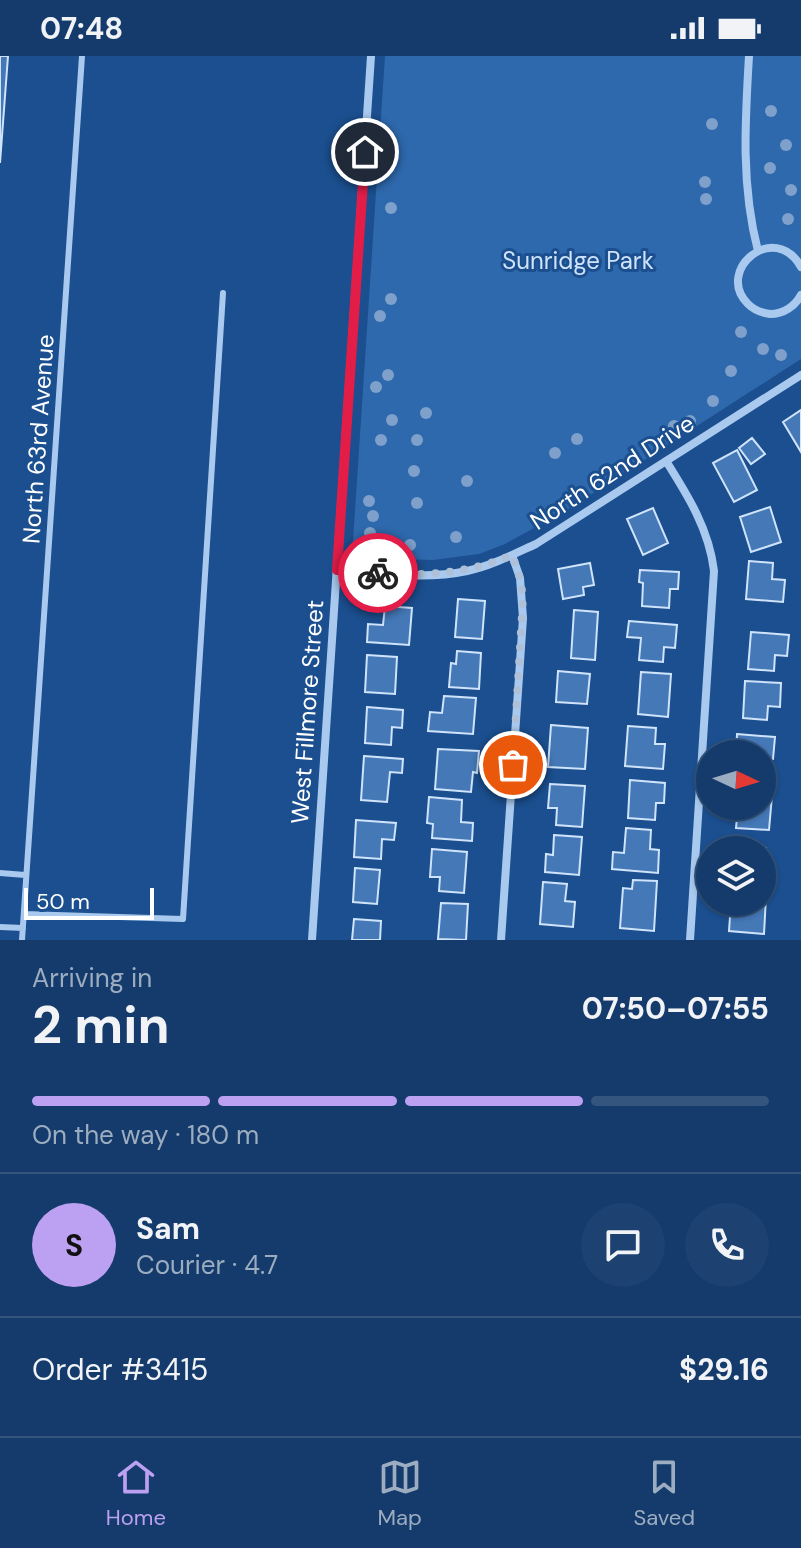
<!DOCTYPE html>
<meta charset="utf-8">
<style>
body{margin:0;font-family:"DM Sans",sans-serif;background:#1d4271;color:#f1f3f6;height:100vh;display:flex;flex-direction:column;font-size:30px;white-space:nowrap}
*{box-sizing:border-box;margin:0}
p{font-size:26px;color:#9dadc1}
.icon{flex:none;width:44px;height:44px;fill:none;stroke:currentColor;stroke-width:2;stroke-linecap:round;stroke-linejoin:round}
.map{position:relative;height:884px;overflow:hidden}
.details{display:flex;flex-direction:column;background:#143b6b;flex:1}
.details>*{flex:none}
.needle{width:52px;rotate:94deg}
.fabs{position:absolute;left:696px;top:684px;display:grid;gap:16px}
.fabs a{display:grid;place-items:center;width:80px;height:80px;border-radius:50%;background:#143b6b;box-shadow:0 2px 6px #0004,0 0 0 2px #33557e;font-size:40px}
.scale{position:absolute;left:24px;bottom:20px;width:130px;box-sizing:border-box;padding-left:8px;border:4px solid #fff;border-top:0;font-size:22px;line-height:28px;white-space:nowrap;color:#fff;-webkit-text-stroke:6px #1b4f8f;paint-order:stroke}
.pin{position:absolute;display:grid;place-items:center;width:68px;height:68px;color:#fff;margin:-34px;border:4px solid #fff;border-radius:50%;box-shadow:0 2px 8px #0007}
.courier{position:absolute;display:grid;place-items:center;width:80px;height:80px;margin:-40px;border:6px solid #e11d48;border-radius:50%;background:#fff;color:#222;box-shadow:0 2px 10px #0007}
.headline em{font-style:normal;font-weight:700}
.headline div{display:flex;flex-direction:column-reverse}
.headline{display:flex;align-items:center;justify-content:space-between;height:136px;padding:0 32px}
h1{font-size:52px;font-weight:700;line-height:60px}
.bar{display:grid;grid-template-columns:repeat(4,1fr);gap:12px 8px;align-content:center;height:96px;padding:0 32px}
.bar i{height:10px;border-radius:6px;background:#33557e}
.bar .on{background:#bca0f2}
.bar p{grid-column:span 4}
.line{display:flex;align-items:center;gap:20px;padding:0 32px;border-top:2px solid #33557e}
.line div{flex:1}
.round{display:grid;place-items:center;flex:none;width:84px;height:84px;border-radius:42px;background:#1d4271}
.status{display:flex;justify-content:space-between;align-items:center;height:56px;padding:0 40px;background:#143b6b;direction:ltr}
.status svg{height:22px;fill:currentColor}
.tabs{display:flex;justify-content:space-around;align-items:center;height:112px;border-top:2px solid #33557e;background:#143b6b;font-size:22px;color:#9dadc1}
.tabs a{display:grid;justify-items:center;gap:4px}
.tabs .on{color:#bca0f2}
.map>svg:first-child{display:block}
.green{fill:#2e69ad}
.building{fill:#4478b7;stroke:#cfe3fa;stroke-width:2}
.lines{fill:none;stroke-linecap:round;stroke-linejoin:round}
.service{stroke:#a9c9ee;stroke-width:6}
.minor{stroke:#a9c9ee;stroke-width:8}
.tree{fill:#7ea0ca}
.done{stroke:#afc1d8;stroke-width:8;stroke-dasharray:0 14.4}
.route{stroke:#e11d48;stroke-width:10}
.labels{text-anchor:middle;dominant-baseline:central;stroke-width:6;stroke-linejoin:round;paint-order:stroke}
.park-label{font-size:24px;fill:#cfe3fa;stroke:#1b4f8f}
.street-label{font-size:24px;fill:#fff;stroke:#1b4f8f}
</style>
<div class="status"><b>07:48</b><svg viewBox="0 0 49 12"><path d="M0 12V9h3v3zM5 12V6h3v6zM10 12V3h3v9zM15 12V0h3v12zM26 1h20v11H26zM47 4h2v5h-2z"/></svg></div>
<div class="map">
<svg width="801" height="884" viewBox="0 0 801 884">
<rect width="100%" height="100%" fill="#1b4f8f"/>
<!-- green -->
<path class="green" d="M385,0H801V303L562,457L505,488L479,498L433,504L362,502L357,499L353,485Z"/>
<!-- building -->
<path class="building" d="M0,0H8L0,107Z
M801,354V396L783,366Z
M752,382L765,398L751,408L739,392Z
M737,394L757,434L734,446L713,407Z
M770,451L781,486L751,496L740,461Z
M653,452L668,487L643,499L627,463Z
M749,505L773,507L772,523L785,524L783,546L746,543Z
M590,507L594,529L583,531L584,539L563,543L558,513Z
M640,514L679,516L678,533H670L669,552L642,550L643,527L639,526Z
M458,543L485,545L482,583L455,581Z
M385,550L412,552L409,589L367,586L368,568L383,569Z
M574,554L598,556L595,604L571,602Z
M629,565L677,569L675,592L664,591L663,606L639,604L641,582L627,581Z
M751,576L789,579L787,600L775,599L774,615L748,613Z
M457,595L481,597L479,633L449,631L451,607L456,608Z
M367,599L397,601L395,638L365,636Z
M558,615L590,618L587,648L556,646Z
M641,616L671,618L668,661L638,658Z
M745,625L781,627L780,651L768,650L767,664L743,662Z
M444,640L476,642L473,678L428,675L430,656L442,657Z
M367,651L403,654L402,672L392,671L391,689L365,687Z
M551,669L588,672L585,713L548,711Z
M628,670L656,672L655,688H665L663,713L625,710Z
M737,678L775,681L773,703L762,702V698H736Z
M438,693L479,695L477,717L473,716L471,736L435,733Z
M364,700L403,703L402,717L390,716L387,746L361,744Z
M630,724L665,727L664,747H656L655,764L628,762Z
M762,727L773,728L769,774L736,772L738,750H762Z
M550,728L585,730L582,771L556,769L557,752H548Z
M429,741L462,744L461,766L473,767L472,785L432,782L433,768L427,767Z
M356,764L396,767L394,784L382,783L381,803L354,801Z
M626,772L651,774L650,793L659,794L658,817L612,813L613,796L624,797Z
M554,779L582,781L579,819L545,816L546,798L553,799Z
M736,790L766,792L765,808H762V794H736Z
M432,793L467,796L464,837L439,835L440,821H430Z
M355,812L380,814L377,848L353,846Z
M633,824L657,825L654,875L620,872L623,832L632,833Z
M543,826L567,828L565,845L575,846L573,871L540,868Z
M762,840L766,841L764,878L729,875L731,846H762Z
M441,847L468,848L466,884L438,883Z
M354,863L381,865L380,884H352Z"/>
<g class="lines">
<!-- service -->
<path class="service" d="M0,817L25,819
M24,858L183,863L223,237
M0,871L23,872
M22,884L82,0"/>
<!-- minor -->
<path class="minor" d="M749,0C745,66 741,130 758,195
M801,211C775,164 714,214 748,248C754,254 762,257 770,258C784,258 795,250 801,239
M666,405C688,440 709,473 714,515L690,884
M337,514C379,517 425,524 467,515C491,510 514,498 536,488L801,319
M312,884L371,0
M501,884L523,562L520,522L512,499"/>
</g>
<!-- trees -->
<g class="tree">
<circle cx="771" cy="55" r="6"/>
<circle cx="712" cy="68" r="6"/>
<circle cx="786" cy="89" r="6"/>
<circle cx="770" cy="112" r="6"/>
<circle cx="705" cy="126" r="6"/>
<circle cx="791" cy="134" r="6"/>
<circle cx="706" cy="143" r="6"/>
<circle cx="391" cy="152" r="6"/>
<circle cx="788" cy="163" r="6"/>
<circle cx="391" cy="243" r="6"/>
<circle cx="380" cy="260" r="6"/>
<circle cx="741" cy="276" r="6"/>
<circle cx="763" cy="293" r="6"/>
<circle cx="781" cy="299" r="6"/>
<circle cx="731" cy="315" r="6"/>
<circle cx="388" cy="319" r="6"/>
<circle cx="376" cy="331" r="6"/>
<circle cx="713" cy="345" r="6"/>
<circle cx="426" cy="357" r="6"/>
<circle cx="392" cy="364" r="6"/>
<circle cx="690" cy="365" r="6"/>
<circle cx="674" cy="370" r="6"/>
<circle cx="577" cy="383" r="6"/>
<circle cx="381" cy="384" r="6"/>
<circle cx="417" cy="384" r="6"/>
<circle cx="555" cy="397" r="6"/>
<circle cx="414" cy="415" r="6"/>
<circle cx="467" cy="425" r="6"/>
<circle cx="369" cy="445" r="6"/>
<circle cx="417" cy="447" r="6"/>
<circle cx="373" cy="460" r="6"/>
<circle cx="370" cy="477" r="6"/>
<circle cx="456" cy="481" r="6"/>
<circle cx="410" cy="489" r="6"/>
</g>
<g class="lines">
<!-- done -->
<path class="done" d="M378,517C426,520 467,518 512,499L520,522L523,541L513,709"/>
<!-- route -->
<path class="route" d="M365,96L337,514L378,517"/>
</g>
<g class="labels">
<!-- park labels -->
<g class="park-label">
<text x="578" y="204">Sunridge Park</text>
</g>
<!-- street labels -->
<g class="street-label">
<text transform="translate(38 383) rotate(-86)">North 63rd Avenue</text>
<text transform="translate(612 416) rotate(-33)">North 62nd Drive</text>
<text transform="translate(307 656) rotate(-86)">West Fillmore Street</text>
</g>
</g>
</svg>
<div class="fabs">
<a><svg class="needle" viewBox="-14 -14 28 28"><path d="M0-13l5 13h-10z" fill="#e53935"/><path d="M0 13l5-13h-10z" fill="#9dadc1"/></svg></a>
<a><svg class="icon" aria-label="layers" viewBox="0 0 24 24"><path d="M12 4l9 5-9 5-9-5zM3 14l9 5 9-5"/></svg></a>
</div>
<div class="scale">50 m</div>
<div class="pin" style="left:513px;top:709px;background:#ea580c"><svg class="icon" aria-label="bag" viewBox="0 0 24 24"><path d="M5 8h14l-1 12H6zM9 8a3 3 0 0 1 6 0"/></svg></div>
<div class="pin" style="left:365px;top:96px;background:#1f2937"><svg class="icon" aria-label="home" viewBox="0 0 24 24"><path d="M3 11l9-7 9 7M6 9v11h12V9"/></svg></div>
<div class="courier" style="left:378px;top:517px"><svg class="icon" aria-label="bike" viewBox="0 0 24 24"><circle cx="6" cy="16" r="4"/><circle cx="18" cy="16" r="4"/><path d="M6 16l4-8h5l3 8M10 8l3 8H6M13 5h3"/></svg></div>
</div>
<section class="details">
<div class="headline"><div><h1>2 min</h1><p>Arriving in</p></div><em>07:50–07:55</em></div>
<div class="bar"><i class="on"></i><i class="on"></i><i class="on"></i><i></i><p>On the way · 180 m</p></div>
<div class="line" style="height:144px"><b class="round" style="background:#bca0f2;color:#111">S</b><div><b>Sam</b><p>Courier · 4.7</p></div><a class="round"><svg class="icon" aria-label="chat" viewBox="0 0 24 24"><path d="M4 5h16v11H9l-5 4z"/></svg></a><a class="round"><svg class="icon" aria-label="phone" viewBox="0 0 24 24"><path d="M5 4h4l2 5-3 2q2 4 5 5l2-3 5 2v4C11 20 4 13 5 4z"/></svg></a></div>
<div class="line" style="height:104px"><div>Order #3415</div><b>$29.16</b></div>
</section>
<nav class="tabs">
<a class="on"><svg class="icon" aria-label="home" viewBox="0 0 24 24"><path d="M3 11l9-7 9 7M6 9v11h12V9"/></svg>Home</a>
<a><svg class="icon" aria-label="map" viewBox="0 0 24 24"><path d="M3 6l6-2 6 2 6-2v14l-6 2-6-2-6 2zM9 4v14M15 6v14"/></svg>Map</a>
<a><svg class="icon" aria-label="saved" viewBox="0 0 24 24"><path d="M7 4h10v16l-5-4-5 4z"/></svg>Saved</a>
</nav>
